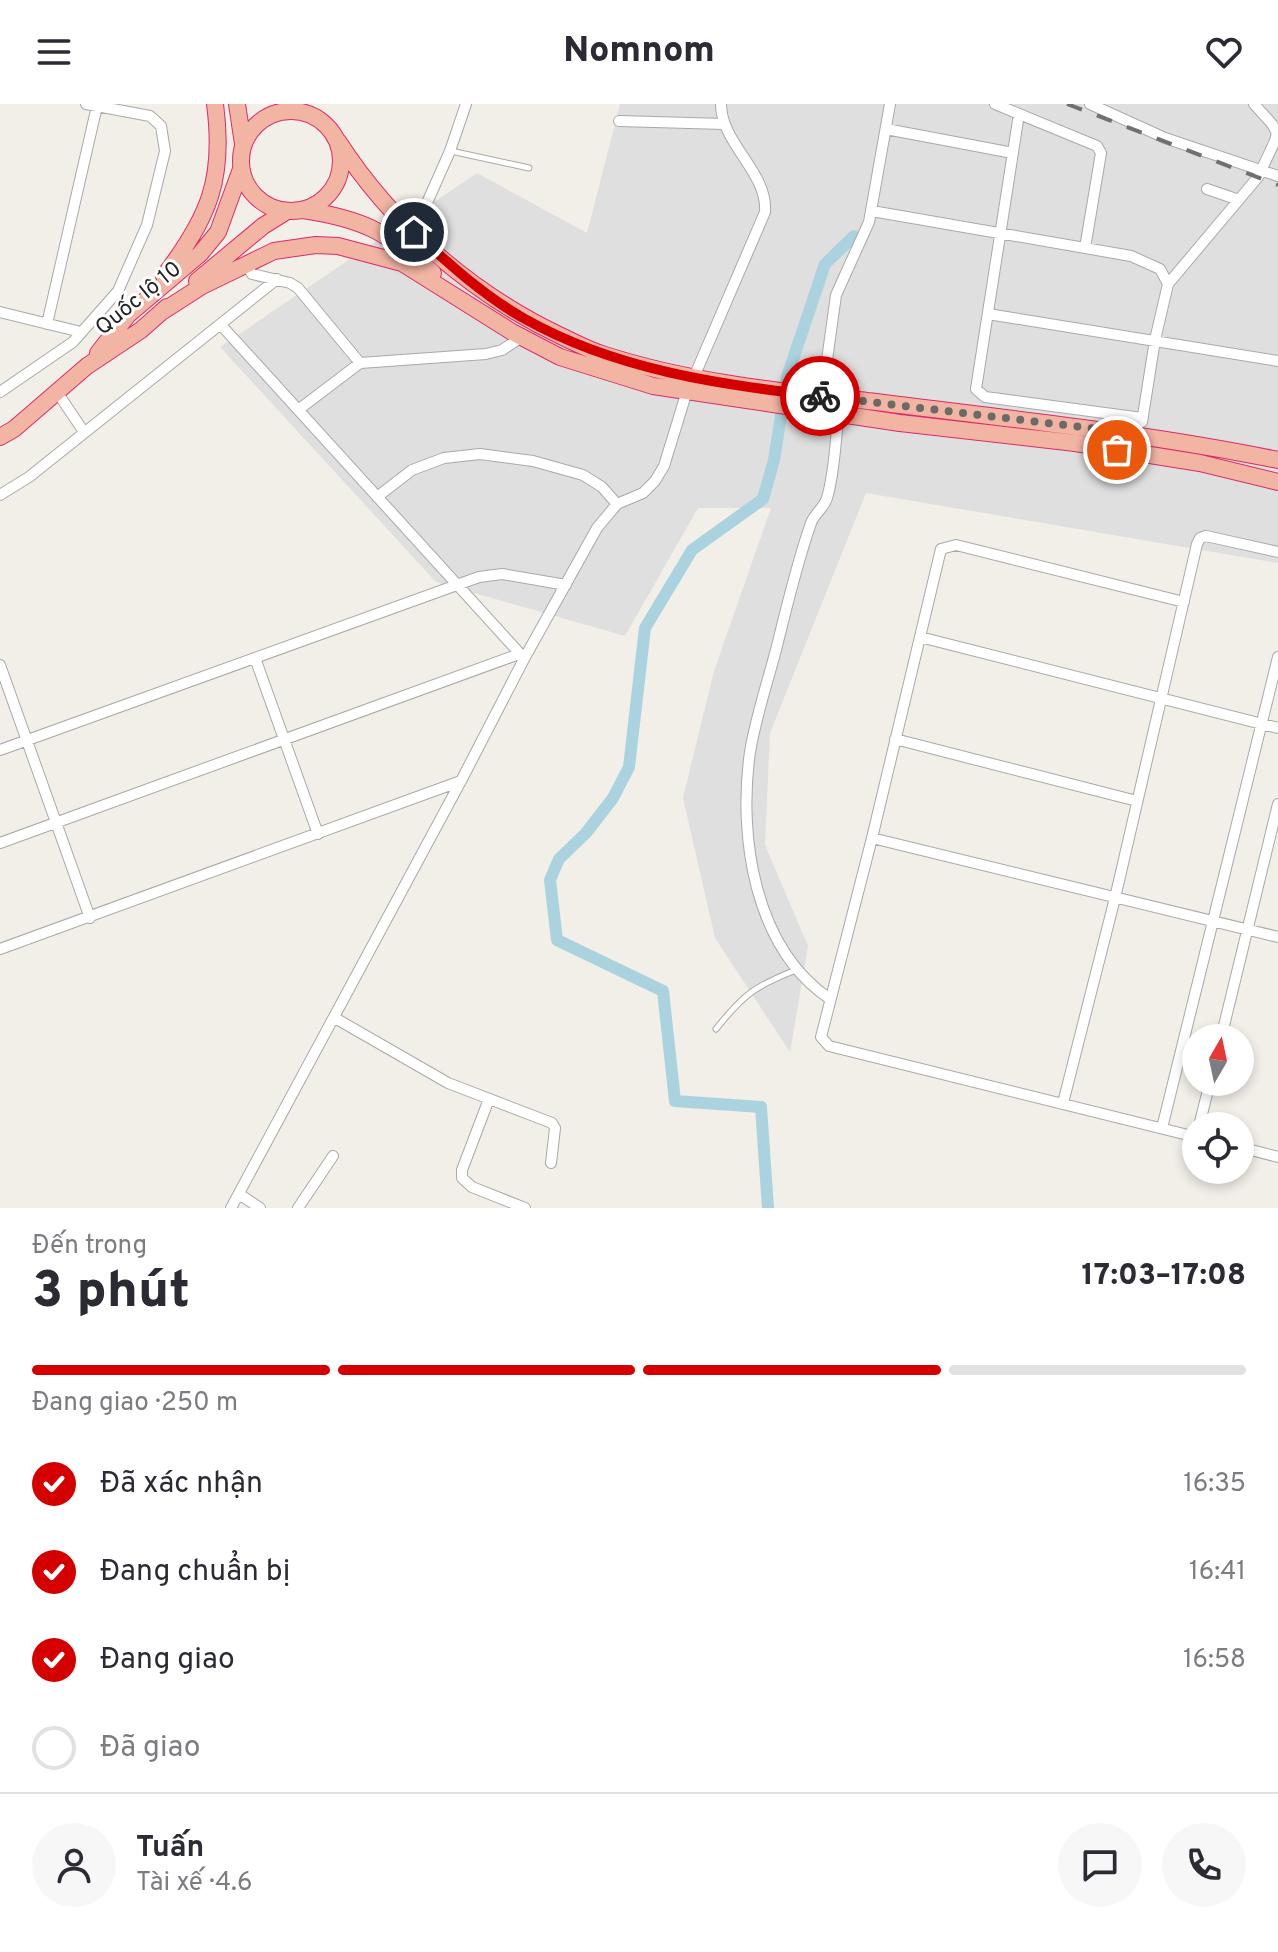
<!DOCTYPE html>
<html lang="vi">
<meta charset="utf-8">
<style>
body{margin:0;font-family:Overpass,sans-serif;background:#f7f7f7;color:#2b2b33;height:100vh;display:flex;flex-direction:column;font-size:30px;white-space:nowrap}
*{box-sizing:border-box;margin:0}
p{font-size:26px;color:#7c7c81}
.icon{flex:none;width:44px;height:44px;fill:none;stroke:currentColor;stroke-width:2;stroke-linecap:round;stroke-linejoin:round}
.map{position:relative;height:1104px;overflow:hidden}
.details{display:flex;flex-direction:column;background:#fff;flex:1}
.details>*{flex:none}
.needle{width:52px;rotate:9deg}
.buttons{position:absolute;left:1182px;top:920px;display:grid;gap:16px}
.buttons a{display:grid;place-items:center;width:72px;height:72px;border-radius:50%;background:#fff;box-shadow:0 4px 12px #0003;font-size:40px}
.pin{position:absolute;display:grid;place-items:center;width:68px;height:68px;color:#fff;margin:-34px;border:4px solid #fff;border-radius:50%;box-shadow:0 2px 8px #0007}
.courier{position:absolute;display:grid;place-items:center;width:80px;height:80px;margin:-40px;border:6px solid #d40000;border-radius:50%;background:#fff;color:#222;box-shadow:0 2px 10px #0007}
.headline em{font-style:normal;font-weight:800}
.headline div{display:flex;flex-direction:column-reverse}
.headline{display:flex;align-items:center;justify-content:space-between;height:136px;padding:0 32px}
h1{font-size:52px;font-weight:800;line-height:60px}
.bar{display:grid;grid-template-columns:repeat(4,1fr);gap:12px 8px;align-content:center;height:96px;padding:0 32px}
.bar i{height:10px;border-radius:6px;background:#e1e1e2}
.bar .current{background:#d40000}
.bar p{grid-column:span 4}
.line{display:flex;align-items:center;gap:20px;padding:0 32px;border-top:2px solid #e1e1e2}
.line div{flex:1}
.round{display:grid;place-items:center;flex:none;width:84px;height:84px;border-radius:42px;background:#f7f7f7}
ol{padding:0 32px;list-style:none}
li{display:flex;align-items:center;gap:24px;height:88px}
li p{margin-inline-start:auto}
li .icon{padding:8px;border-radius:50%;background:#d40000;color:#fff;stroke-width:4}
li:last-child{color:#7c7c81}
li i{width:44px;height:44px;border:4px solid #e1e1e2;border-radius:50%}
header{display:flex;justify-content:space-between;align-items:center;height:104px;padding:0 32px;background:#fff;font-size:36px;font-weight:800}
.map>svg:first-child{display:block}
.residential{fill:#e0dfdf}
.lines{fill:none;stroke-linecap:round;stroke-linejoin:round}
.canal{stroke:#aad3df;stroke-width:12}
.service-casing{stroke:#a9a9a9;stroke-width:7}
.minor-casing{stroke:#a9a9a9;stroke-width:12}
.trunk-casing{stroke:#dc2a67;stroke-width:18}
.service{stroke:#fff;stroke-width:5}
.minor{stroke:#fff;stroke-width:10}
.trunk{stroke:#f2b4a3;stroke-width:16}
.rail{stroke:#707070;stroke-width:4;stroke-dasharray:16 16;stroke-linecap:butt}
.done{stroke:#6b6a68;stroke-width:8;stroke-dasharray:0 14.4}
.route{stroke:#d40000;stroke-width:10}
.labels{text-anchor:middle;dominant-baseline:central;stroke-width:6;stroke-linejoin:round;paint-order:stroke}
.street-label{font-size:22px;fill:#222;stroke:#fff}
</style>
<header><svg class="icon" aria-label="menu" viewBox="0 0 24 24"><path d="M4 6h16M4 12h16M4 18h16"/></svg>Nomnom<svg class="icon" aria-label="heart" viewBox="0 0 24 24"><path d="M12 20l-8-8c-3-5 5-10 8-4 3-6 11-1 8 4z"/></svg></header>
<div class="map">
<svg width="1278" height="1104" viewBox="0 0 1278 1104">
<rect width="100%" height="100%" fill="#f2efe9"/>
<!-- residential -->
<path class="residential" d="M620,0H1278V459L866,389L770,629L765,741L808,842L790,948L715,834L683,694L714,567L771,404H698L625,532L436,478L220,243L477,69L587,129Z"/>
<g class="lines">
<!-- canal -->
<path class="canal" d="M768,1104L761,1003L675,997L663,887L557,836L550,776L559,755L586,729L613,694L629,663L645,524L692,446L763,395L774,356L787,273L825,160L854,132"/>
<defs>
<path id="service" d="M451,47L529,64
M716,925C744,890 755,882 796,866"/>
<path id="minor" d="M995,0L1097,42L1101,49L1085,144
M1090,0L1165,34L1278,72
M1019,10L976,285L985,293L1142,314
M619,17L724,20
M886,25L1013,49
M1207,85L1239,96
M872,107L1131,152L1160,165L1168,180
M414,128L450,47L466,0
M245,159L252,170L290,179L298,184L360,259
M0,208L81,228
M988,210L1278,257
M47,220L97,2
M221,221L523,553
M694,273L765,108C768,68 721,40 721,0
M0,288L73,238L118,187L147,121L165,47L161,22L150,12L86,0
M57,288L84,328
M822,292L836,191L869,118L890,0
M298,306L360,259L486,250L502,246L522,233
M1142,318L1155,236L1168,180L1258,73L1275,37L1277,29L1272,20L1254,0
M0,391L29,373L277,175
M377,393L412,366L444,354L480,350L533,357L583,371L602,383L617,400
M1184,498L956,441L941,445L872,734L821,933L829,942L1196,1033
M920,533L1278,624
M255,554L318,730
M0,561L90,814
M895,635L1137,697
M0,646L479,473L502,470L566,481
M872,734L1278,833
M0,739L519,550
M0,845L461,677
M830,895C754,844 738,732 750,648C756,612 768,577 777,542C787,501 797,459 811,419C814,410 824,404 827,394C835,368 835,336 839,309
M335,914L448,979L552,1019L555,1024L551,1059
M1221,934L1278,700
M489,995L462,1066V1074L472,1083L525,1104
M1063,999L1115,794L1197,440L1200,434L1206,432L1278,448
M1199,1022L1210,978
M1162,1024L1278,553
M1240,1043L1278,1053
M239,1090L260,1104
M231,1104L461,677L524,555L597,424L617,400L643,389L655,377L664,362L687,287
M298,1104L333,1052"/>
<path id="trunk" d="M237,0L243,40
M241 57a50 50 0 1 1 100 0a50 50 0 1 1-100 0Z
M338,37C392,121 473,191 563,233C576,239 589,246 602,250C690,279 785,288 876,298C1011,315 1145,329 1278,356
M303,106C364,115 387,128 433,169
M164,172C209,113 225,75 215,0
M197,177L263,122L287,107
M160,209L202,182L274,147L316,141L338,142L402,159L512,228L560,253L653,282L900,319L1075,339L1200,359L1278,378
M98,249L128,211L200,150L218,128L241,65
M0,333L14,325L87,262L141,226L167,203"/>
</defs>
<!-- service casing -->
<use href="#service" class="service-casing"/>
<!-- minor casing -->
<use href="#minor" class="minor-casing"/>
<!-- trunk casing -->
<use href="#trunk" class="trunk-casing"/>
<!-- service -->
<use href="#service" class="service"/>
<!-- minor -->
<use href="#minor" class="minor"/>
<!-- trunk -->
<use href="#trunk" class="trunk"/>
<!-- rail -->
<path class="rail" d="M1067,0L1278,81"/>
</g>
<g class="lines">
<!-- done -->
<path class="done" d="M820,292L1140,330L1138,350L1117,346"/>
<!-- route -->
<path class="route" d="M414,128C449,160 484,192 525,215C614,265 719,281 820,292"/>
</g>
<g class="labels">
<!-- street labels -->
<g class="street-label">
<text transform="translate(139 195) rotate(-39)">Quốc lộ 10</text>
</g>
</g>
</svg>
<div class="buttons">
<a><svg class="needle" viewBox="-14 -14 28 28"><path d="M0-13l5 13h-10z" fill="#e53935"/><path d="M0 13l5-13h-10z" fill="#7c7c81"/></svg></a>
<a><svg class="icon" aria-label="locate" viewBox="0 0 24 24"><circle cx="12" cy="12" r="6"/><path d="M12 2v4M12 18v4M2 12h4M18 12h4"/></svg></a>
</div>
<div class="pin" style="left:1117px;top:346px;background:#ea580c"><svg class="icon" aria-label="bag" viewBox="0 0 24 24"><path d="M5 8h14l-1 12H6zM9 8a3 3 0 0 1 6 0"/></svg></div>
<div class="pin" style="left:414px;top:128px;background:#1f2937"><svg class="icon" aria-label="home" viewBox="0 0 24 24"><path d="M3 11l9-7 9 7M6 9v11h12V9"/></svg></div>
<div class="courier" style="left:820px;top:292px"><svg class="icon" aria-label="bike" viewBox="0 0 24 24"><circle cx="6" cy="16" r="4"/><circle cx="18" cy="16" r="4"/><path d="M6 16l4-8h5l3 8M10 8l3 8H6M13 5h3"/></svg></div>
</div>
<section class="details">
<div class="headline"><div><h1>3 phút</h1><p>Đến trong</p></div><em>17:03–17:08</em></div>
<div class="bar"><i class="current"></i><i class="current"></i><i class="current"></i><i></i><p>Đang giao · 250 m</p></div>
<ol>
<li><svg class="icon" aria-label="check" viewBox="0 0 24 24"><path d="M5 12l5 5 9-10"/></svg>Đã xác nhận<p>16:35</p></li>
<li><svg class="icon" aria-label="check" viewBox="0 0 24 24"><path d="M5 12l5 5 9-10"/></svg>Đang chuẩn bị<p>16:41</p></li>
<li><svg class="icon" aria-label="check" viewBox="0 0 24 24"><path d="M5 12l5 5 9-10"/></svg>Đang giao<p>16:58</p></li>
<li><i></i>Đã giao</li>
</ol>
<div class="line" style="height:144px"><a class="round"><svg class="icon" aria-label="person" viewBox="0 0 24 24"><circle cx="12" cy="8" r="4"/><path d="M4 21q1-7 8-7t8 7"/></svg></a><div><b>Tuấn</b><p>Tài xế · 4.6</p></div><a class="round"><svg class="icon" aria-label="chat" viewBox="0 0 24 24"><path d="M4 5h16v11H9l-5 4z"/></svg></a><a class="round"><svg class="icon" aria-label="phone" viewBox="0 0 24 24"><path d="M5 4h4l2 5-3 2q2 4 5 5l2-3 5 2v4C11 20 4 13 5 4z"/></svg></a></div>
</section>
